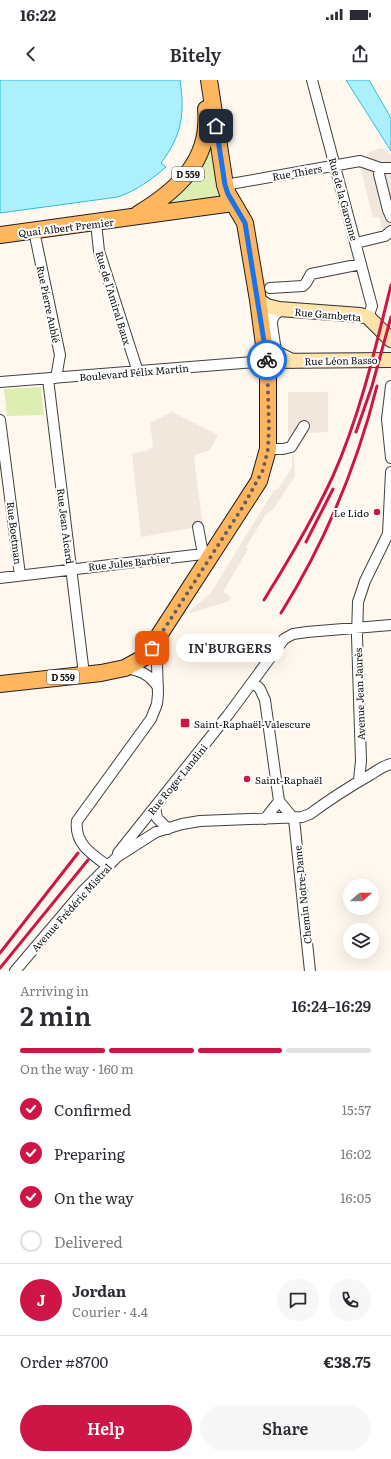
<!DOCTYPE html>
<meta charset="utf-8">
<style>
body{margin:0;font-family:Literata,serif;background:#f7f7f7;color:#2b2b33;height:100vh;display:flex;flex-direction:column;font-size:15px;white-space:nowrap}
*{box-sizing:border-box;margin:0}
p{font-size:13px;color:#7c7c81}
.icon{flex:none;width:22px;height:22px;fill:none;stroke:currentColor;stroke-width:2;stroke-linecap:round;stroke-linejoin:round}
.map{position:relative;height:891px;overflow:hidden}
.sheet{display:flex;flex-direction:column;background:#fff;flex:1}
.sheet>*{flex:none}
.needle{width:26px;rotate:70deg}
.tools{position:absolute;left:343px;top:799px;display:grid;gap:8px}
.tools a{display:grid;place-items:center;width:36px;height:36px;border-radius:50%;background:#fff;box-shadow:0 4px 16px #0002;font-size:20px}
.pin{position:absolute;display:grid;place-items:center;width:34px;height:34px;color:#fff;margin:-17px;border-radius:8px;box-shadow:0 2px 6px #0006}
.courier{position:absolute;display:grid;place-items:center;width:40px;height:40px;margin:-20px;border:3px solid #1a73e8;border-radius:50%;background:#fff;color:#222;box-shadow:0 1px 5px #0007}
.bubble{position:absolute;height:28px;border-radius:14px;background:#fff;box-shadow:0 4px 16px #0002;font-size:13px;font-weight:600;line-height:28px;text-align:center}
.headline em{font-style:normal;font-weight:600}
.headline div{display:flex;flex-direction:column-reverse}
.headline{display:flex;align-items:center;justify-content:space-between;height:68px;padding:0 20px}
h1{font-size:26px;font-weight:600;line-height:30px}
.bar{display:grid;grid-template-columns:repeat(4,1fr);gap:6px 4px;align-content:center;height:48px;padding:0 20px}
.bar i{height:5px;border-radius:3px;background:#e1e1e2}
.bar .selected{background:#cd1646}
.bar p{grid-column:span 4}
.line{display:flex;align-items:center;gap:10px;padding:0 20px;border-top:1px solid #e1e1e2}
.line div{flex:1}
.round{display:grid;place-items:center;flex:none;width:42px;height:42px;border-radius:21px;background:#f7f7f7}
ol{padding:0 20px;list-style:none}
li{display:flex;align-items:center;gap:12px;height:44px}
li p{margin-inline-start:auto}
li .icon{padding:4px;border-radius:50%;background:#cd1646;color:#fff;stroke-width:4}
li:last-child{color:#7c7c81}
li i{width:22px;height:22px;border:2px solid #e1e1e2;border-radius:50%}
.cta{display:flex;gap:8px;margin-top:auto;padding:8px 20px}
.cta a{flex:1;height:46px;border-radius:24px;background:#cd1646;color:#fff;font-size:16px;font-weight:600;line-height:46px;text-align:center}
.cta a+a{background:#f7f7f7;color:#2b2b33}
.status{display:flex;justify-content:space-between;align-items:center;height:28px;padding:0 20px;background:#fff;direction:ltr}
.status svg{height:11px;fill:currentColor}
header{display:flex;justify-content:space-between;align-items:center;height:52px;padding:0 20px;background:#fff;font-size:18px;font-weight:600}
.map>svg:first-child{display:block}
.green{fill:#deeeb3}
.plaza{fill:#f1e7dc}
.water{fill:#adf0fd;stroke:#2cbbdc}
.lines{fill:none;stroke-linecap:round;stroke-linejoin:round}
.minor-casing{stroke:#414141;stroke-width:12}
.tertiary-casing{stroke:#414141;stroke-width:15}
.secondary-casing{stroke:#303030;stroke-width:16}
.primary-casing{stroke:#1f1f1f;stroke-width:18}
.minor{stroke:#fff;stroke-width:10}
.tertiary{stroke:#fff;stroke-width:13}
.secondary{stroke:#ffe3aa;stroke-width:14}
.primary{stroke:#ffb65f;stroke-width:16}
.rail{stroke:#cd1646;stroke-width:3}
.done{stroke:#62605d;stroke-width:4;stroke-dasharray:0 7.2}
.route{stroke:#1a73e8;stroke-width:5}
.poi-dot{fill:#cd1646;stroke:#fff;stroke-width:1.5}
.labels{text-anchor:middle;dominant-baseline:central;stroke-width:4;stroke-linejoin:round;paint-order:stroke}
.shield{fill:#fff;stroke:#565656;stroke-width:1}
.shield-label{font-size:9px;font-weight:bold;fill:#0e0e0e}
.street-label{font-size:10px;fill:#0e0e0e;stroke:#fff}
.poi-label{font-size:10px;fill:#0e0e0e;stroke:#fff;text-anchor:start}
</style>
<div class="status"><b>16:22</b><svg viewBox="0 0 49 12"><path d="M0 12V9h3v3zM5 12V6h3v6zM10 12V3h3v9zM15 12V0h3v12zM26 1h20v11H26zM47 4h2v5h-2z"/></svg></div>
<header><svg class="icon" aria-label="back" viewBox="0 0 24 24"><path d="M15 5l-7 7 7 7"/></svg>Bitely<svg class="icon" aria-label="share" viewBox="0 0 24 24"><path d="M12 15V3M7 8l5-5 5 5M5 13v7h14v-7"/></svg></header>
<div class="map">
<svg width="391" height="891" viewBox="0 0 391 891">
<rect width="100%" height="100%" fill="#fff8ef"/>
<!-- green -->
<path class="green" d="M207,64H213L221,118L162,128Z
M41,307L44,335L7,336L4,309Z"/>
<!-- plaza -->
<path class="plaza" d="M382,68L391,75V158L385,159L379,137L373,138L360,87L369,72Z
M288,312H328V352L308,353L296,373L288,360Z
M172,332L218,355L210,370L196,375L194,379L203,446L141,457L132,373L146,371L153,367L150,343Z
M292,374L294,376L295,396L272,431H270L266,434L246,467L248,469L223,512L231,517L229,521L191,533L189,531L210,514L274,410L278,409L292,387Z"/>
<!-- water -->
<path class="water" d="M0,0H180C185,34 182,55 161,83L166,87C151,100 137,110 118,117L0,133Z
M346,0H369L391,38V71Z"/>
<g class="lines">
<defs>
<path id="minor" d="M312,0L372,226L368,237
M380,88L379,94L388,130L391,137
M225,105L360,81L380,88H391
M96,143L99,171L138,292
M34,151L60,275L56,298
M356,163L385,156L391,151
M270,208L303,206L306,203L311,194L361,184
M48,299L84,594
M0,302L267,281
M391,306L387,339L391,378
M0,340L20,495
M268,369H283L291,367L304,346
M198,447L203,474
M0,498L203,474L208,480
M125,588C140,590 149,594 158,607
M253,602L260,609L265,620L279,721L265,739
M359,700L361,681L357,556L358,522L365,501L388,454L391,392
M279,721L294,739
M155,727L157,738L168,749
M294,739L310,891
M118,773L228,635L284,559L293,554L307,552L391,545
M108,786C91,774 74,763 77,741L151,639L157,624L158,614L157,585L152,568
M15,891L83,811L117,777L156,752L182,744L200,741L302,737L310,734C329,720 349,707 370,695C377,691 382,686 391,684"/>
<path id="tertiary" d="M279,229L273,235L270,241L274,268L277,273L293,281"/>
<path id="secondary" d="M258,220L267,226L279,229L360,235L368,237L391,260
M267,281L391,280"/>
<path id="primary" d="M138,134C178,110 211,80 206,29
M0,155L233,123
M0,604L101,593L125,588L145,577L259,401L268,369V295L258,220L245,143L228,114L225,105L209,0"/>
</defs>
<!-- minor casing -->
<use href="#minor" class="minor-casing"/>
<!-- tertiary casing -->
<use href="#tertiary" class="tertiary-casing"/>
<!-- secondary casing -->
<use href="#secondary" class="secondary-casing"/>
<!-- primary casing -->
<use href="#primary" class="primary-casing"/>
<!-- minor -->
<use href="#minor" class="minor"/>
<!-- tertiary -->
<use href="#tertiary" class="tertiary"/>
<!-- secondary -->
<use href="#secondary" class="secondary"/>
<!-- primary -->
<use href="#primary" class="primary"/>
<!-- rail -->
<path class="rail" d="M356,352L372,306L391,237
M306,462L333,409
M264,520C289,480 313,439 333,396C360,335 375,270 391,205
M281,533C326,461 356,389 377,306
M0,873L78,773
M0,888L88,780"/>
</g>
<g class="lines">
<!-- done -->
<path class="done" d="M152,568L244,425L263,390L268,369L269,346L267,280"/>
<!-- route -->
<path class="route" d="M216,46L225,105L228,114L245,143L267,280"/>
</g>
<!-- markers -->
<g class="poi-dot">
<circle cx="377" cy="432" r="4"/>
<rect x="180" y="638" width="10" height="10" rx="2"/>
<circle cx="247" cy="699" r="4"/>
</g>
<g class="labels">
<!-- shield labels -->
<g class="shield">
<rect x="172" y="87" width="32" height="14" rx="3"/>
<rect x="47" y="590" width="32" height="14" rx="3"/>
</g>
<g class="shield-label">
<text x="188" y="94">D 559</text>
<text x="63" y="597">D 559</text>
</g>
<!-- street labels -->
<g class="street-label">
<text transform="translate(297 92) rotate(-10)">Rue Thiers</text>
<text transform="translate(344 119) rotate(75)">Rue de la Garonne</text>
<text transform="translate(66 147) rotate(-7)">Quai Albert Premier</text>
<text transform="translate(114 218) rotate(73)">Rue de l'Amiral Baux</text>
<text transform="translate(49 224) rotate(78)">Rue Pierre Aublé</text>
<text transform="translate(328 234) rotate(5)">Rue Gambetta</text>
<text transform="translate(341 280) rotate(-1)">Rue Léon Basso</text>
<text transform="translate(134 292) rotate(-5)">Boulevard Félix Martin</text>
<text transform="translate(66 446) rotate(83)">Rue Jean Aicard</text>
<text transform="translate(15 453) rotate(83)">Rue Boetman</text>
<text transform="translate(129 482) rotate(-6)">Rue Jules Barbier</text>
<text transform="translate(359 614) rotate(-92)">Avenue Jean Jaurès</text>
<text transform="translate(177 699) rotate(-51)">Rue Roger Landini</text>
<text transform="translate(302 815) rotate(-96)">Chemin Notre-Dame</text>
<text transform="translate(71 827) rotate(-48)">Avenue Frédéric Mistral</text>
</g>
<!-- poi labels -->
<g class="poi-label">
<text x="369" y="432" text-anchor="end">Le Lido</text>
<text x="194" y="643">Saint-Raphaël-Valescure</text>
<text x="255" y="699">Saint-Raphaël</text>
</g>
</g>
</svg>
<div class="tools">
<a><svg class="needle" viewBox="-14 -14 28 28"><path d="M0-13l5 13h-10z" fill="#e53935"/><path d="M0 13l5-13h-10z" fill="#7c7c81"/></svg></a>
<a><svg class="icon" aria-label="layers" viewBox="0 0 24 24"><path d="M12 4l9 5-9 5-9-5zM3 14l9 5 9-5"/></svg></a>
</div>
<div class="pin" style="left:152px;top:568px;background:#ea580c"><svg class="icon" aria-label="bag" viewBox="0 0 24 24"><path d="M5 8h14l-1 12H6zM9 8a3 3 0 0 1 6 0"/></svg></div>
<div class="pin" style="left:216px;top:46px;background:#1f2937"><svg class="icon" aria-label="home" viewBox="0 0 24 24"><path d="M3 11l9-7 9 7M6 9v11h12V9"/></svg></div>
<div class="courier" style="left:267px;top:280px"><svg class="icon" aria-label="bike" viewBox="0 0 24 24"><circle cx="6" cy="16" r="4"/><circle cx="18" cy="16" r="4"/><path d="M6 16l4-8h5l3 8M10 8l3 8H6M13 5h3"/></svg></div>
<div class="bubble" style="left:176px;top:554px;width:108px">IN'BURGERS</div>
</div>
<section class="sheet">
<div class="headline"><div><h1>2 min</h1><p>Arriving in</p></div><em>16:24–16:29</em></div>
<div class="bar"><i class="selected"></i><i class="selected"></i><i class="selected"></i><i></i><p>On the way · 160 m</p></div>
<ol>
<li><svg class="icon" aria-label="check" viewBox="0 0 24 24"><path d="M5 12l5 5 9-10"/></svg>Confirmed<p>15:57</p></li>
<li><svg class="icon" aria-label="check" viewBox="0 0 24 24"><path d="M5 12l5 5 9-10"/></svg>Preparing<p>16:02</p></li>
<li><svg class="icon" aria-label="check" viewBox="0 0 24 24"><path d="M5 12l5 5 9-10"/></svg>On the way<p>16:05</p></li>
<li><i></i>Delivered</li>
</ol>
<div class="line" style="height:72px"><b class="round" style="background:#cd1646;color:#fff">J</b><div><b>Jordan</b><p>Courier · 4.4</p></div><a class="round"><svg class="icon" aria-label="chat" viewBox="0 0 24 24"><path d="M4 5h16v11H9l-5 4z"/></svg></a><a class="round"><svg class="icon" aria-label="phone" viewBox="0 0 24 24"><path d="M5 4h4l2 5-3 2q2 4 5 5l2-3 5 2v4C11 20 4 13 5 4z"/></svg></a></div>
<div class="line" style="height:52px"><div>Order #8700</div><b>€38.75</b></div>
<div class="cta"><a>Help</a><a>Share</a></div>
</section>
